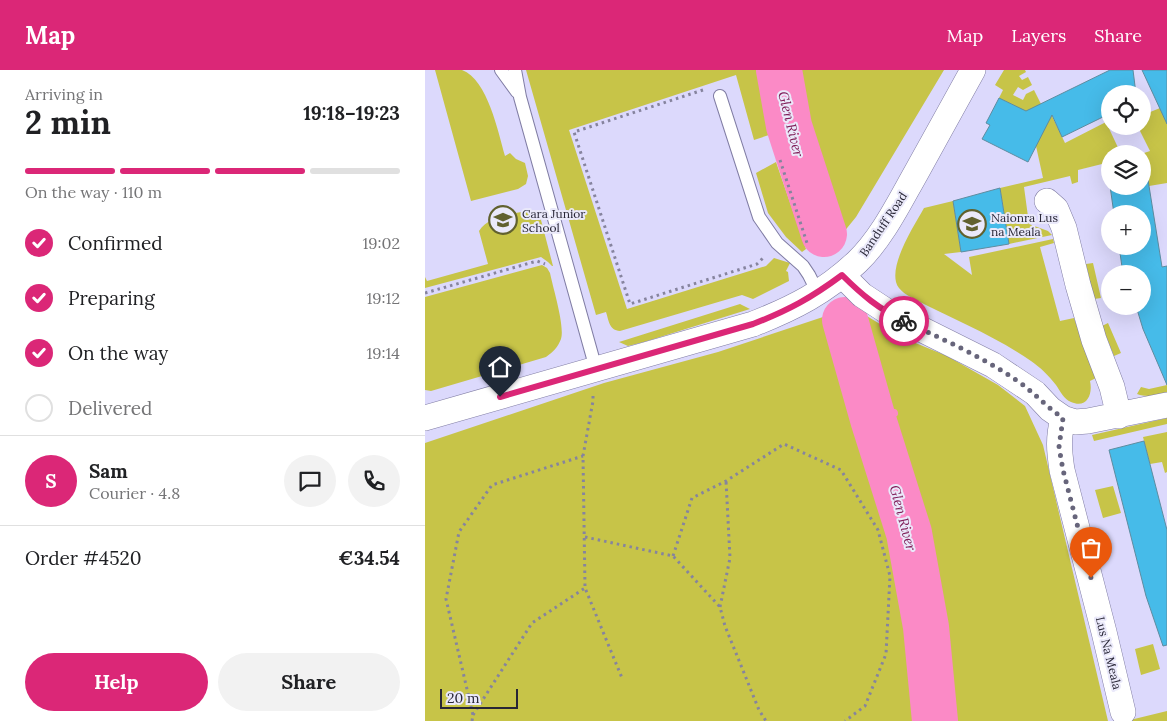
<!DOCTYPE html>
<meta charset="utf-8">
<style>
body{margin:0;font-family:Lora,serif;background:#f2f2f2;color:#202124;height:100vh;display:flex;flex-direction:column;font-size:19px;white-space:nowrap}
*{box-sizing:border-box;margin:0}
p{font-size:16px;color:#757577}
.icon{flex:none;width:28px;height:28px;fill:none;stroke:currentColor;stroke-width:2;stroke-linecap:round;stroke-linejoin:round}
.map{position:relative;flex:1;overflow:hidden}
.details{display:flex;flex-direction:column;background:#fff;width:425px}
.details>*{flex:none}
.tools{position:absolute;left:676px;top:15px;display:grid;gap:10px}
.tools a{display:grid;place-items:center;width:50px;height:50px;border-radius:50%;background:#fff;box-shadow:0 5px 20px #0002;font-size:25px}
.scale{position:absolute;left:15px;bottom:12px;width:78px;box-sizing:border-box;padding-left:5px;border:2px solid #282636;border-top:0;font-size:14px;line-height:18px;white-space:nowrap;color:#282636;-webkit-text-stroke:4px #eae9fa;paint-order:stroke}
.pin{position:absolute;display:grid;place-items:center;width:42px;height:42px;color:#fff;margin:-51px -21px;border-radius:50% 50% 50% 0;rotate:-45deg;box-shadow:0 0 5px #0007}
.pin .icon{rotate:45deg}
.courier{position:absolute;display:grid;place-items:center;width:50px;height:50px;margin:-25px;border:4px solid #db2777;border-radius:50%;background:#fff;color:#222;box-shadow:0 1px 6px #0007}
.overview em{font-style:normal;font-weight:800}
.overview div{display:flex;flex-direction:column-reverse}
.overview{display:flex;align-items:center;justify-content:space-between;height:85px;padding:0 25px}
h1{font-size:32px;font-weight:800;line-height:38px}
.bar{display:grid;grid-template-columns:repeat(4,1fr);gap:8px 5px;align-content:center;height:60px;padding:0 25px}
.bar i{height:6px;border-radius:4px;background:#e0e0e0}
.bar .selected{background:#db2777}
.bar p{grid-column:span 4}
.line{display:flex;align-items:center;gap:12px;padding:0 25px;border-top:1px solid #e0e0e0}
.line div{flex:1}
.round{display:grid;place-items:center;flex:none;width:52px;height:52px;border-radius:26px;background:#f2f2f2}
ol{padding:0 25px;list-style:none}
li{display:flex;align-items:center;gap:15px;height:55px}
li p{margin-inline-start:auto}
li .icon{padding:5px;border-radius:50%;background:#db2777;color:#fff;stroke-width:4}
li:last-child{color:#757577}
li i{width:28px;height:28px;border:2px solid #e0e0e0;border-radius:50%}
.primary-button{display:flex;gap:10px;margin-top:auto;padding:10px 25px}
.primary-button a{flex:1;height:58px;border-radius:30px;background:#db2777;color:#fff;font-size:20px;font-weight:800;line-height:58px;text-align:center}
.primary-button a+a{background:#f2f2f2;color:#202124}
header{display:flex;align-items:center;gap:30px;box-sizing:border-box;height:70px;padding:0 25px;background:#db2777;color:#fff}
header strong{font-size:24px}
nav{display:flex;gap:28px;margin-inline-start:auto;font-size:18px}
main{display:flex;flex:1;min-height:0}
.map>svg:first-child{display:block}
.green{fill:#c7c448}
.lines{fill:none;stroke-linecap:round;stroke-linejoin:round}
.stream{stroke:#fb8ac6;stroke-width:8}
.river{stroke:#fb8ac6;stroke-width:46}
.building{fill:#46bbe9;stroke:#5e8ca0}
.service-casing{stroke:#807da4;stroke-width:14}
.minor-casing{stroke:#807da4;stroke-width:26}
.path{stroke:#86849e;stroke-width:3;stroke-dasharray:2.5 4;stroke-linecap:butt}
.service{stroke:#fff;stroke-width:12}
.minor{stroke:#fff;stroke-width:25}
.done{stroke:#67657b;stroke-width:5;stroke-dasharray:0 9}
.route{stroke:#db2777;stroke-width:6}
.labels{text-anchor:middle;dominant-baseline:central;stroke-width:4;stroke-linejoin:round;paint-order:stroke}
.poi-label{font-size:12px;fill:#282636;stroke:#eae9fa;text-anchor:start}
.street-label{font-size:12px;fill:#282636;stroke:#eae9fa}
.water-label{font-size:14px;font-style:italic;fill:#811f5a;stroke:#eae9fa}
</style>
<header>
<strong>Map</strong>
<nav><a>Map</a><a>Layers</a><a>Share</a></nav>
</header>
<main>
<section class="details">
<div class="overview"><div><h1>2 min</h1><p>Arriving in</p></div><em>19:18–19:23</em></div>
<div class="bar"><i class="selected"></i><i class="selected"></i><i class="selected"></i><i></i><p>On the way · 110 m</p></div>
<ol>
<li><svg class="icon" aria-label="check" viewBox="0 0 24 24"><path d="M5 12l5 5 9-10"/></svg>Confirmed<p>19:02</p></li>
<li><svg class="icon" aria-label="check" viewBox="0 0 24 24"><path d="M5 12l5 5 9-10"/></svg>Preparing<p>19:12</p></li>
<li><svg class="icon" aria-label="check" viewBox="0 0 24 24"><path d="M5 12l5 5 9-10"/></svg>On the way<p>19:14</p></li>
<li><i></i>Delivered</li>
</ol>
<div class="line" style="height:90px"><b class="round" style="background:#db2777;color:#fff">S</b><div><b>Sam</b><p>Courier · 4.8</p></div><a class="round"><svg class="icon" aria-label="chat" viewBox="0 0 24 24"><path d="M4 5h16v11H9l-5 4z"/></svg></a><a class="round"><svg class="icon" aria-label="phone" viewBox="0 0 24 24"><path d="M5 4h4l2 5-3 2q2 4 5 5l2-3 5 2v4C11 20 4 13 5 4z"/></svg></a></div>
<div class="line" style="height:65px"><div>Order #4520</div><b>€34.54</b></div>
<div class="primary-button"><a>Help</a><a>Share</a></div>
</section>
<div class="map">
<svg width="742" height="651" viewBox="0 0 742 651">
<rect width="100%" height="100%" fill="#dcd9fc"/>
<!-- green -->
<path class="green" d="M10,0C18,0 30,0 37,0C63,10 73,62 80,86L85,83L91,89L100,93L103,106L101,114L93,119L46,131Z
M101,0H519L431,147L414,168L394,169L383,167L350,63L329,70L311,5L144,60L202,239L341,196L349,188L365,193L361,201L363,202L364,211L328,229L317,225L195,261C184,260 184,251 181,242L171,245Z
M579,0H600L601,2L594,6L597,10L603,7L607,15L598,20L593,17L588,25L598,30L601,24L609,20L621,44L625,42L640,73L681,52L696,84H685V92L653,100V112L647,114L645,106L599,117L604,154L623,161L627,165L584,174L575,118L618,108L611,76L607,45L574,28L578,20L570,15Z
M735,38L742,54V113L724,116L719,83L725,81L713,57L698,64L694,56H718V45Z
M351,92L381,179L377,182L361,167L343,143L331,103Z
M528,131L536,182L519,184L547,205L544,187L628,169L629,173L615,177L635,251L649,248L671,308L665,311C668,324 662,339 646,332C639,329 635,321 631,315C625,307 615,297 606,291C570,266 530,250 491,230C484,226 473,221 471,212C466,191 489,156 499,138Z
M106,141L112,144L116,150L128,196H127L123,192L116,187L0,218V207L2,211L63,194L54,161C64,145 89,143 106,141Z
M668,193L676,228L669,229L661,194Z
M117,195L122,198L125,203C128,218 140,256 136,269C133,277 128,282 121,287L6,321L0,320V227Z
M315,234L325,239L219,272L203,276L194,272Z
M426,240L437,243L476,267L522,286L573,315L600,336L618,375L683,651H0V373L179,313L293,282L410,243Z
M683,253L696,283L689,286L677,256Z
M742,315V323C731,325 723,328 712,324L716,317L724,319Z
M742,348V354L669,371L667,365Z
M742,362V402L740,403L737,392L725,394L718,367Z
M688,416L696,443L678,448L670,420Z
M728,574L735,599L716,605L710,579Z
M742,641V651H701Z"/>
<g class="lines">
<!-- stream -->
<path class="stream" d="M448,349L469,343"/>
<!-- river -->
<path class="river" d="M354,0L364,56L399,164
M420,250L448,349L484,463L501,557L510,651"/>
</g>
<!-- building -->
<path class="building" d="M685,0H708L711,24H685V53L682,45L637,67L627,45L603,92L557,69L565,55L561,53L574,28L601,41Z
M717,0H742V54Z
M718,91H720L737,197L742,196V315L718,259L711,236H718V204H698L694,176H718V144H689L685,116H718Z
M575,118L584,174L536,182L528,131Z
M719,371L742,460V575L738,576L721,526L684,380Z"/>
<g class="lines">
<defs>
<path id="service" d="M76,0L92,22
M90,0L95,27L171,299
M295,26L334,147L352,173L378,196L384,205L393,223"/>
<path id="minor" d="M622,131L631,139L639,158L653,215L669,270L687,317L694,346
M417,205L437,225L466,244L568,295L610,323L625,339L638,348L650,352L663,351L742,335
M0,348L328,254C369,238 400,222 432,192C457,168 474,133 491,103C510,69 529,34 548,0
M638,348C633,368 634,380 637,400L679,562L698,642"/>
</defs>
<!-- service casing -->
<use href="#service" class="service-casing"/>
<!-- minor casing -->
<use href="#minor" class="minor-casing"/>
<!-- path -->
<path class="path" d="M278,20L149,62L205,234L332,194L340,186
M355,90L382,173
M0,223L112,191L120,194
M168,326V331L158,386L160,518L197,608
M160,467L248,486L295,537L300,556L334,640L341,651
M248,486L267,428L301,411L359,374L416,400L453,460L465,506L461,584L440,636L420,651
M295,537L305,488L301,411
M48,645L107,553L160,518
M47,651L48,645L21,529L34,462L67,415L158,386"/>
<!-- service -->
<use href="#service" class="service"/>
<!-- minor -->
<use href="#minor" class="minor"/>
</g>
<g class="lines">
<!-- done -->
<path class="done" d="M479,251C517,269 556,286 591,310C608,321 621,337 638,348L634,377L638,400L666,508"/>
<!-- route -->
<path class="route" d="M75,327L328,254C364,240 386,228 417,205C437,225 454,239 479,251"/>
</g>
<!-- icons -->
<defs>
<symbol id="school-ring" viewBox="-11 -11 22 22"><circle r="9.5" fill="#eae9fa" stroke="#61612e" stroke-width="1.5"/><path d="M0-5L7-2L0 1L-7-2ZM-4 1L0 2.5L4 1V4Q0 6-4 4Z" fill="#61612e"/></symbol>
</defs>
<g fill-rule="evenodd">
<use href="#school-ring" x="62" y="134" width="32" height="32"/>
<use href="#school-ring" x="531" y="138" width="32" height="32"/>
</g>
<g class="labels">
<!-- poi labels -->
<g class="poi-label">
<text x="97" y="143">Cara Junior<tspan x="97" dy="14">School</tspan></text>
<text x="566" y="147">Naionra Lus<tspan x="566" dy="14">na Meala</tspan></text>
</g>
<!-- street labels -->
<g class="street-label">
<text transform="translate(458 154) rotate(-56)">Banduff Road</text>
<text transform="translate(684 583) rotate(76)">Lus Na Meala</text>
</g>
<!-- water labels -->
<g class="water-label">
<text transform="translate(366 54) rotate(76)">Glen River</text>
<text transform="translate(478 448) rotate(75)">Glen River</text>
</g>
</g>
</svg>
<div class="tools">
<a><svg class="icon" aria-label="locate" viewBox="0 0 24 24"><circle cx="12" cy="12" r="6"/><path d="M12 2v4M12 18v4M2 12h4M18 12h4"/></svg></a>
<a><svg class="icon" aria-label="layers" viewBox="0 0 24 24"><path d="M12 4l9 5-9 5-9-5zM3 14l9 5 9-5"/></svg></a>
<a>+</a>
<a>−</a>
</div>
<div class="scale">20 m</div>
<div class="pin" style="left:666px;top:508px;background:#ea580c"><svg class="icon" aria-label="bag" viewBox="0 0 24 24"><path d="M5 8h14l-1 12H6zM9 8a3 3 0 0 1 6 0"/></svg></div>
<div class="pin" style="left:75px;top:327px;background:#1f2937"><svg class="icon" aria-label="home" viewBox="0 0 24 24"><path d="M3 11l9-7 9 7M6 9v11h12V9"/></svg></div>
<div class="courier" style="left:479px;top:251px"><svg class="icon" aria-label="bike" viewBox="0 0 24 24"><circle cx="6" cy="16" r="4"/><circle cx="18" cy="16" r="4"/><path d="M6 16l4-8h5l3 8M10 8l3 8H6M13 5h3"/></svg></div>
</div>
</main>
